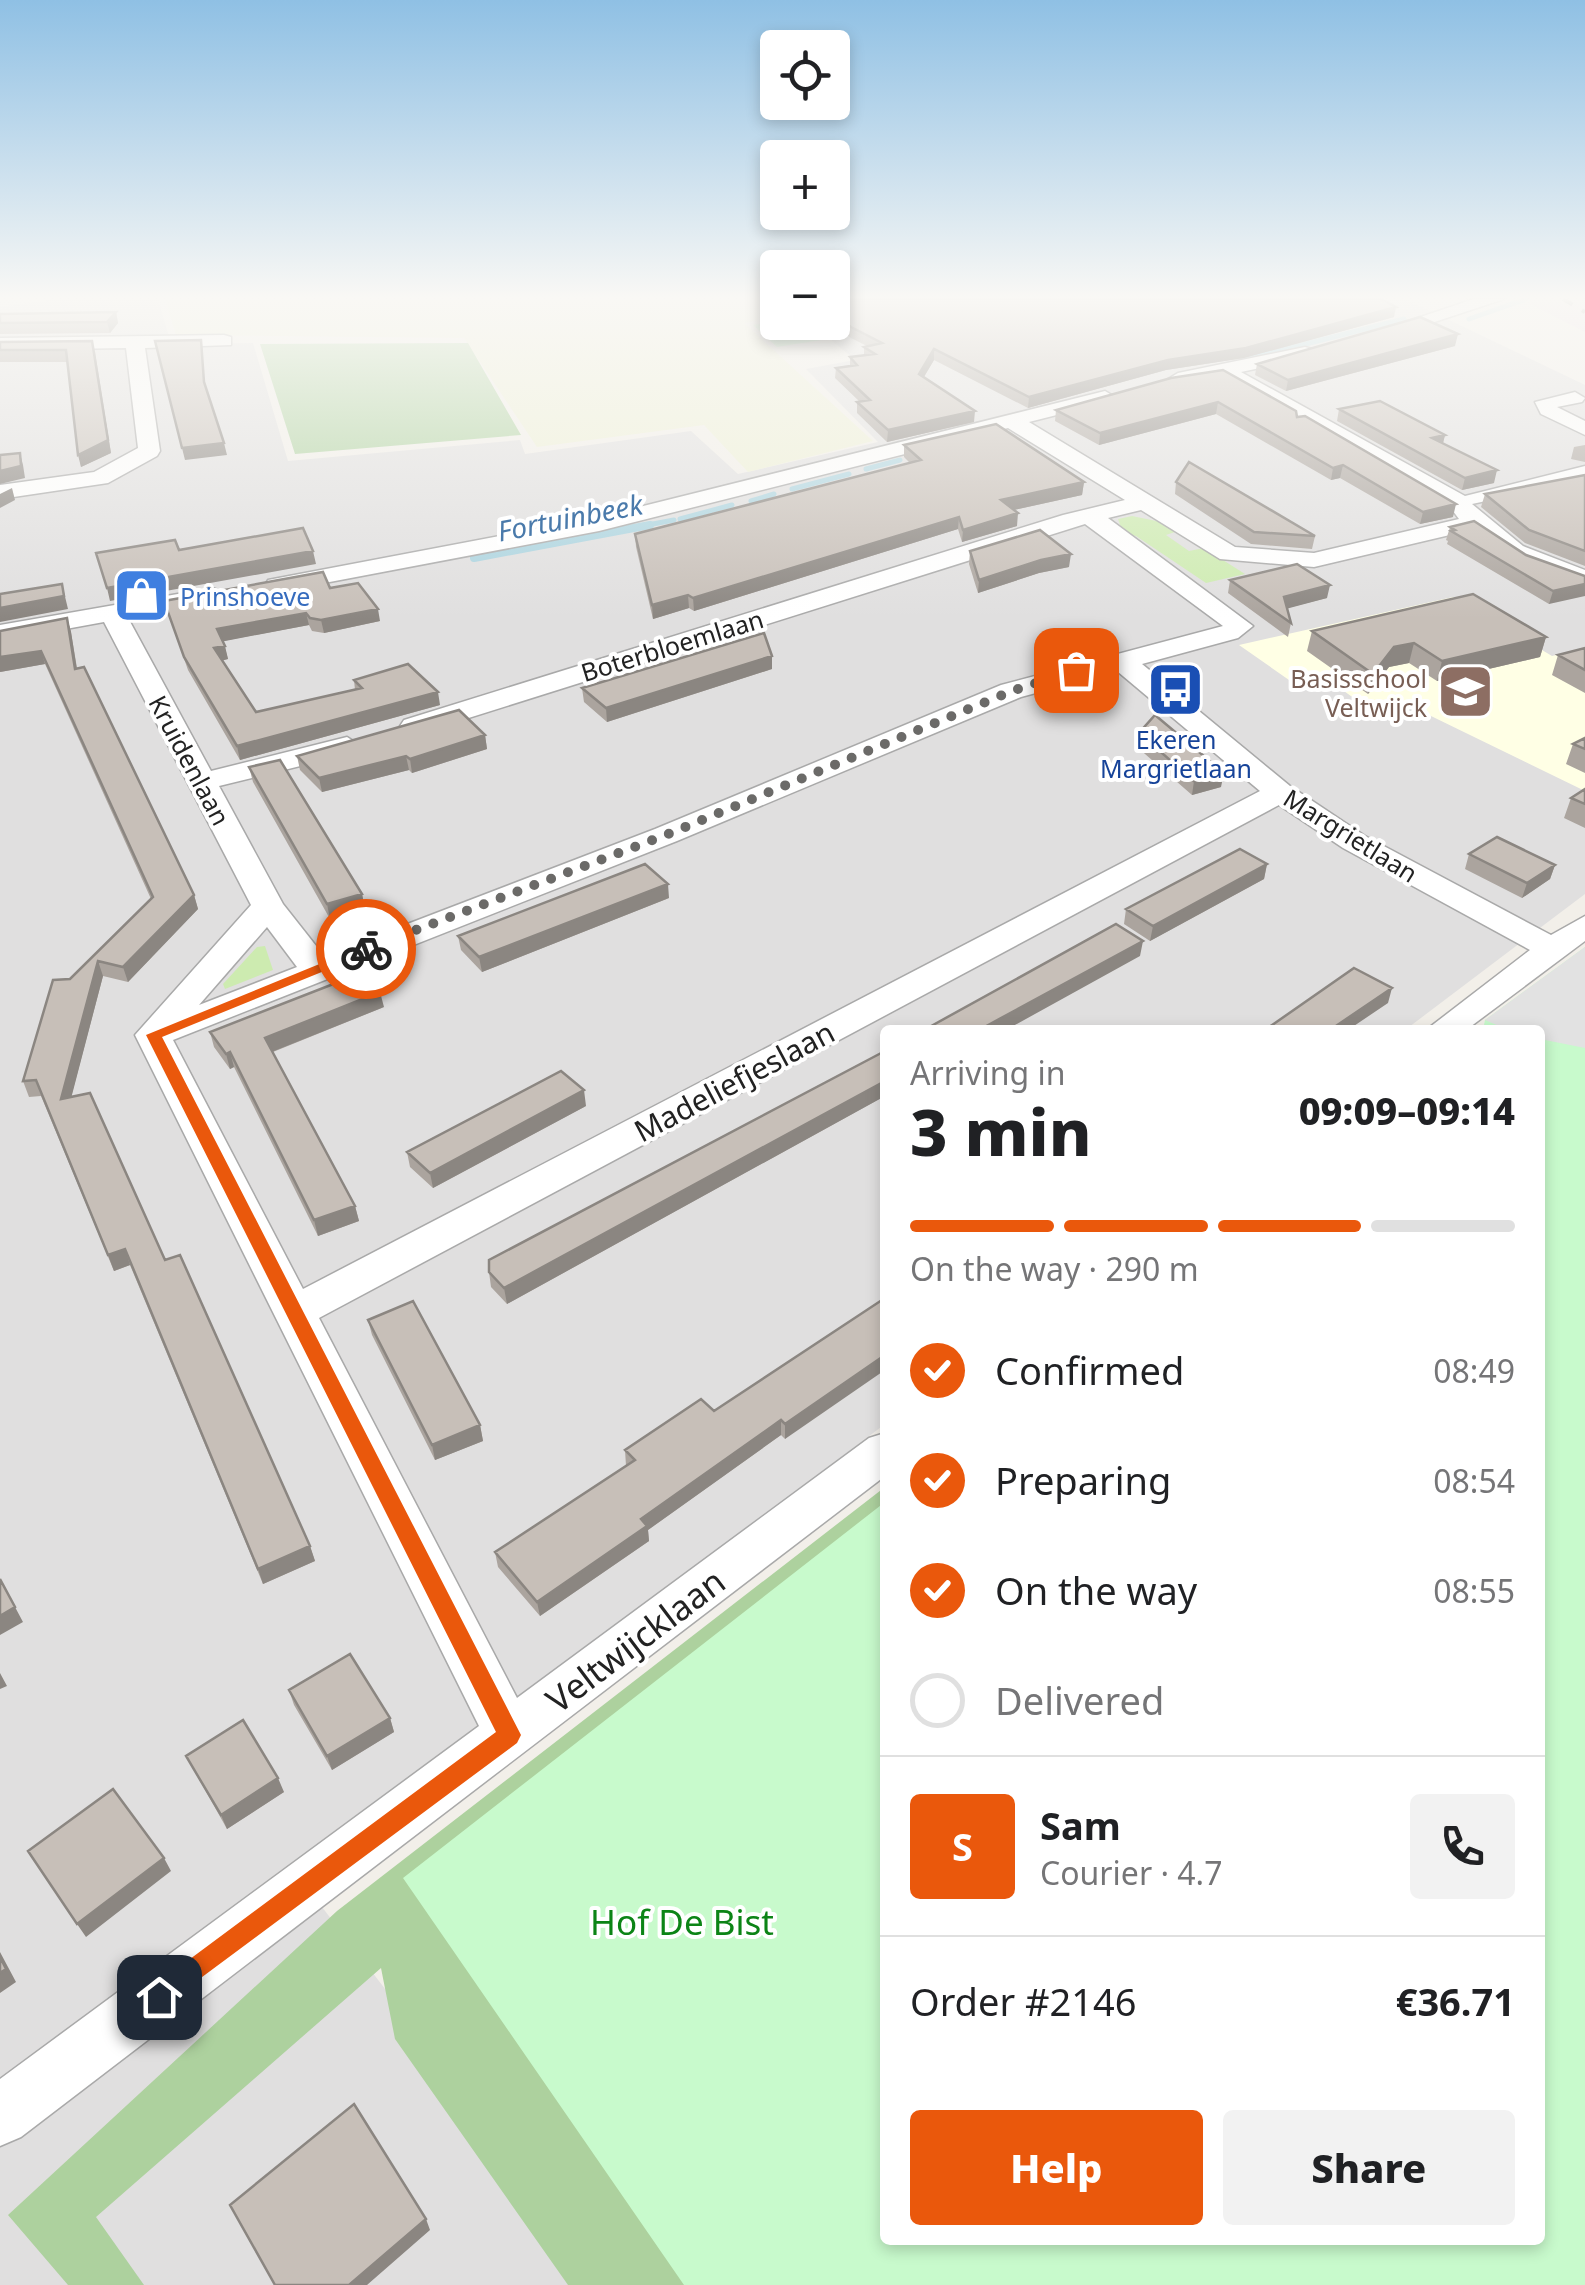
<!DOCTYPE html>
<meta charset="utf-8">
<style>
body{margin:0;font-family:"Noto Sans",sans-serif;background:#f2f2f2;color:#202124;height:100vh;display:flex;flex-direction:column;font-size:38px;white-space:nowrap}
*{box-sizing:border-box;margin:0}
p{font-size:32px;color:#757577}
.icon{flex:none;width:55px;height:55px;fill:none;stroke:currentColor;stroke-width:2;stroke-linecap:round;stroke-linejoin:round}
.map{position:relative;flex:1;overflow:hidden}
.drawer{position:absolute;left:880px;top:1025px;width:665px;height:1220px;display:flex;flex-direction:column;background:#fff;border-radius:10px;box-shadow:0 5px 15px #0003}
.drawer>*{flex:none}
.controls{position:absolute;left:760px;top:30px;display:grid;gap:20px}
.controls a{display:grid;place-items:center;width:90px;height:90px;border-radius:10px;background:#fff;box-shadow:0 5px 15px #0003;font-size:50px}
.pin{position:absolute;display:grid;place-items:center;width:85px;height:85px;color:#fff;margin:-42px;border-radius:20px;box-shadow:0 5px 15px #0006}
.courier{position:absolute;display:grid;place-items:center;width:100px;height:100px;margin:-50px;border:8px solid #ea580c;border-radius:50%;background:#fff;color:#222;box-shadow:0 2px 12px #0007}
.overview em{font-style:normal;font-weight:800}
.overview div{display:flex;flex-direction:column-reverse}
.overview{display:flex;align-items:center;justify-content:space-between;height:170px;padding:0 30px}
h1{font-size:65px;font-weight:800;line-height:75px}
.bar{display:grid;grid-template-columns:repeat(4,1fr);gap:15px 10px;align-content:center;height:120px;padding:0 30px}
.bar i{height:12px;border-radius:8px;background:#e0e0e0}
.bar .active{background:#ea580c}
.bar p{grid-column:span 4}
.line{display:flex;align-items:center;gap:25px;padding:0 30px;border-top:2px solid #e0e0e0}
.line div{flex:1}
.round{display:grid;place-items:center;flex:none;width:105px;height:105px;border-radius:10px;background:#f2f2f2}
ol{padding:0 30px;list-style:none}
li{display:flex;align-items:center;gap:30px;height:110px}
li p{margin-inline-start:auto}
li .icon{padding:10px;border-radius:50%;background:#ea580c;color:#fff;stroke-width:4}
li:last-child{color:#757577}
li i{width:55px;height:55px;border:5px solid #e0e0e0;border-radius:50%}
.primary-button{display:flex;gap:20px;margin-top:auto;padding:20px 30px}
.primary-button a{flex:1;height:115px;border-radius:10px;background:#ea580c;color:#fff;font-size:40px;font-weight:800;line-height:115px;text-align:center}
.primary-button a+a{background:#f2f2f2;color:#202124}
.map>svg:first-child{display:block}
.residential{fill:#e0dfdf}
.industrial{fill:#ebdbe8}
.education{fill:#ffffe5}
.farmland{fill:#eef0d5}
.grass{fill:#cdebb0}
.forest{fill:#add19e}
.park{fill:#c8facc}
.parking{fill:#e2e2e2}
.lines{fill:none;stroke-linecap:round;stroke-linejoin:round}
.stream-far1{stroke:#aad3df;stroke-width:5}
.stream{stroke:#aad3df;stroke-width:8}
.minor-casing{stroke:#a9a9a9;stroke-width:3}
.minor{fill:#fff;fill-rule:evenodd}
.rail{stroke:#707070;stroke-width:4;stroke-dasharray:11 11;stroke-linecap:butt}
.wall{fill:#aba49e}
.shaded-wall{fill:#8b8681}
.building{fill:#c7bfb8;stroke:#8b8681;stroke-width:2.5}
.route{fill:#ea580c}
.done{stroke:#6b6a68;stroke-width:10;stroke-dasharray:0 18}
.labels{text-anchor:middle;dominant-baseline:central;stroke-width:8;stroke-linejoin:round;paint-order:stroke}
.far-shop-label{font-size:25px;fill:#366cbe;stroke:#fff;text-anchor:start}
.far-street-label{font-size:25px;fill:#222;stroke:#fff}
.far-education-label{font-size:25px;fill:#785e54;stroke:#fff;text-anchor:end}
.far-transit-label{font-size:25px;fill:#164399;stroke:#fff}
.far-water-label{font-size:28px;font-style:italic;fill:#4a7aab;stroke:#fff}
.street-label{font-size:30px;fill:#222;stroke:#fff}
.near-street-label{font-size:35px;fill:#222;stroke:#fff}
.near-park-label{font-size:35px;fill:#0c8416;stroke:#fff}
</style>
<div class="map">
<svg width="1585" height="2285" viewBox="0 0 1585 2285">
<rect width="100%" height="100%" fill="#f2efe9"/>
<!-- residential -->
<path class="residential" d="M57,299H158L171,344L253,343L288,461L520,440L525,454L691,431L738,474L878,442L806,369L855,360L811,323L832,322L833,299H1405L1585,385V894L1405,1030H885V1424L295,1872L613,2285H0V307Z"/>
<!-- industrial -->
<path class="industrial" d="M1535,299H1585V332L1528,303Z"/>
<!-- education -->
<path class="education" d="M1453,597L1552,656L1585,648V791L1394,698L1362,704L1330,681L1299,687L1239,645Z"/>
<!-- farmland -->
<path class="farmland" d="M165,299H777V316L744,323L873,441L748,472L704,425L537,447L464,338L176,335Z"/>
<!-- grass -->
<path class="grass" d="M1132,516L1166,523L1178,531L1166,535L1189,551L1204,548L1245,574L1206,583L1136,536L1123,534L1118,519Z
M265,946L273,970L225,989L223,984L257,947Z"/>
<!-- forest -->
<path class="forest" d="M468,343L521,435L295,454L260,344Z
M1540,1241L1585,2285H568L395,2039L381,1968L96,2217L144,2285H68L8,2215L337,1911L885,1487V2240H1540Z"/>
<!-- park -->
<path class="park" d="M777,321L811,323L828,339L777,347L753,325Z
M1585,947V2285H684L403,1878L885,1502V2240H1540V1030H1483L1485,1020Z"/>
<!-- parking -->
<path class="parking" d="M1585,947V1048L1540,1039V1030H1508L1485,1020Z"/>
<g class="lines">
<!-- stream-far1 -->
<path class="stream-far1" d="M1469,319L1526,299
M1243,360L1404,319
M866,469L900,460
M792,489L849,474
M751,501L774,494
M680,519L732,505
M637,527L674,520"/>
<!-- stream -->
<path class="stream" d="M474,558L650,525"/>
<defs>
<path id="minor" d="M1474,299H1504L1389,337L1373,333Z
M224,335L231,337V345L145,348L160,451L157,456L108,483L0,499V485L94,472L138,448L126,348L0,350V338Z
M1305,347L1312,349V357L1241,372L1465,496L1585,466V480L1472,504L1523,546L1585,570V584L1524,565L1471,530L1314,567L1220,559L1141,510L1108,518L1253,626L1238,638L1142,664L1290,786L1365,836L1551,935L1585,916V941L1466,1030H1426L1530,950L1343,848L1279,805L319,1318L517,1698L869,1438L885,1433V1476L21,2137L0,2146V2079L479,1726L135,1035L251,905L104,622L0,641V625L212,588L221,591L225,596L221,601L128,618L211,771L347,737L361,746L357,752L219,786L283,904L324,956L655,829L1001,685L1223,626L1085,524L424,732H404L400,726L404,720L1063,515L1125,500L1008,428L599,531L277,592L265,585L268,580L599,517L1105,391L1115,397L1112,401L1029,422L1235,547L1314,553L1459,519L1450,507L1219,376L1178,385L1168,379L1178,373ZM1117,671L1260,791L303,1289L173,1040L677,841L1021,697ZM267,927L297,967L199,1005Z
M1575,392L1585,398L1582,402L1557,407L1585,421V435L1541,414L1535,402Z"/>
</defs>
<!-- minor casing -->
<use href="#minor" class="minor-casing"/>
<!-- minor -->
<use href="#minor" class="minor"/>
<!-- rail -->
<path class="rail" d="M1563,299L1585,312"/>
</g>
<!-- wall -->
<path class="wall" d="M832,302L1394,317L1244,358L1166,370L1028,408L934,360L924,377L974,422L887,442L857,413V402H860L835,378L836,368L850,366V357L864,356V347L867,346L851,338L831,322H832Z
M116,312L118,323L110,333L0,334V314Z
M0,342L95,352L111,453L81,467L67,362H0Z
M1455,346L1286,391L1255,375L1257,364Z
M1171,378L1297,417L1453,517L1420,524L1340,478L1331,480L1216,414L1099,445L1055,421L1056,410Z
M1339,409L1445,435L1443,443L1494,483L1462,490L1337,421Z
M904,445L1084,482L1082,495L1014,510L1017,526L962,542L958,529L694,611L689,608L653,619L636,547L635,534L910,463L904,457Z
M1585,445V462L1571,459L1574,447Z
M1585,475V566L1525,543L1481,507L1485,494Z
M1176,482L1315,536L1312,549L1251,544L1175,494Z
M1450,527L1526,555L1585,576L1549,604L1447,544L1448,541L1446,540Z
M970,551L1069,567L1039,573L978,593L969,564Z
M1230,580L1327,598L1287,608L1291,623L1288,637L1228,593Z
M330,588L380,621L324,633L312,631L309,625L223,641L228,659L222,660L256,712L355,690L354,680L440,705L240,760L188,670L164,601Z
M67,618L71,632L77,668L194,895L198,909L128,982L103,976L71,1097L165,1260L310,1546L315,1561L263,1584L130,1265L114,1271L41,1096L29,1097L23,1081L70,979L151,899L45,664L0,672Z
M1312,631L1546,637L1540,657L1437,681L1409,663L1389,667L1368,694L1307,651Z
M1585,648V693L1552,675L1558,655Z
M772,669L607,722L584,702L582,688Z
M1139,733L1221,787L1192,795L1137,747Z
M485,735L487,749L412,773L409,770L322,792L300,770L297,756Z
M1585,738V773L1566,764L1573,744Z
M249,767L362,894L365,909L330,919L253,782Z
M1585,789V828L1564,818L1571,798Z
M1469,854L1555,865L1550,879L1522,898L1465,869Z
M1267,864L1264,879L1150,941L1124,924L1126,909Z
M669,898L482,972L461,950L458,936Z
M384,1007L273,1052L355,1206L359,1221L318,1236L234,1067L230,1069L214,1047L210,1032Z
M885,1051V1096L507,1304L491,1287L489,1272Z
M586,1106L433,1188L410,1167L407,1152Z
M885,1298L785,1439L781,1435L648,1530L649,1541L540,1616L498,1567L495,1552L626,1466L625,1450L714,1411Z
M368,1320L480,1425L483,1441L435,1460L372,1335Z
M289,1690L390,1718L394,1732L332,1770L294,1705Z
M186,1756L284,1792L227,1829Z"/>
<!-- shaded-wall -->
<path class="shaded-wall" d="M1396,307L1394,317L1244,358L1166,370L1028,408L1029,397L1168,360Z
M116,312L118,323L110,333L107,322Z
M1458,334L1455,346L1286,391L1288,380Z
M92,341L111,453L81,467L78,455Z
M934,349V360L919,385V374Z
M1218,402L1216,414L1099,445L1100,433Z
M975,411L974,422L887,442L888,430Z
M1445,435L1442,447L1432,438Z
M224,443L227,455L185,460L182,448Z
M20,453L23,465L25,478L0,484V471Z
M1343,465L1340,478L1331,480L1333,468Z
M1497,470L1494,483L1462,490L1465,478Z
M1084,482L1082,495L1000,513L1001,500Z
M12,488L15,500L0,508V494Z
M1456,504L1453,517L1420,524L1423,512Z
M1018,513L1017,526L962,542L963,530Z
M959,517L958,529L694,611L693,598Z
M313,551L316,564L110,601L107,588Z
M1071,554L1069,567L1039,573L978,593L979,580L1041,560Z
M62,584L68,609L0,622V608Z
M1585,584V596L1549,604L1553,591Z
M1330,585L1327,598L1282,610L1284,597Z
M688,595L689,608L653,619L652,605Z
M378,609L380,621L324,633L321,620Z
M306,613L309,625L220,642L217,629Z
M67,618L71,632L79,683L75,669Z
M1546,637L1540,657L1437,681L1442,661Z
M1414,643L1409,663L1389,667L1368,694L1373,674L1394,647Z
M225,646L228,659L217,662L214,648Z
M41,651L45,664L0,672V657Z
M772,656V669L607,722L606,708Z
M438,692L440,705L240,760L237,746Z
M485,735L487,749L412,773L410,759Z
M406,756L409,770L322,792L319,778Z
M1224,773L1221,787L1192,795L1194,781Z
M1267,864L1264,879L1150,941L1153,926Z
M1555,865L1550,879L1522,898L1527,883Z
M668,884L669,898L482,972L479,957Z
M362,894L365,909L330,919L327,904Z
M194,895L198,909L128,982L123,967Z
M1143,941L1140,956L1006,1030H979Z
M98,961L103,976L67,1114L61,1099Z
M1392,988L1388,1003L1348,1030H1330Z
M380,992L384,1007L269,1053L265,1038Z
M230,1052L234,1067L230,1069L226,1054Z
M885,1081V1096L507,1304L504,1288Z
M584,1090L586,1106L433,1188L430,1173Z
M355,1206L359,1221L318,1236L314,1220Z
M125,1249L130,1265L114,1271L108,1255Z
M885,1355V1370L785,1439V1424Z
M781,1420V1435L648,1530L649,1541L540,1616L537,1602L641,1519Z
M480,1425L483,1441L435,1460L432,1445Z
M310,1546L315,1561L263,1584L258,1569Z
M15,1607L23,1622L0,1635V1616Z
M0,1673L7,1686L0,1689Z
M390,1718L394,1732L332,1770L327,1756Z
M278,1778L284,1792L227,1829L221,1815Z
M164,1858L171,1871L86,1937L77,1924Z
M0,1952L16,1982L0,1993Z
M426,2219L430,2230L367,2285H349Z"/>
<!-- building -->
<path class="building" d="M843,299H1381L1396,307L1246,348L1168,360L1029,397L934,349L919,374L975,411L888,430L857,402L870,400L836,368L857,365L850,357L875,354L864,347L882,343L851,327L832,313V302Z
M116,312L107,322L0,323V314Z
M1420,317L1458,334L1288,380L1257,364Z
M201,340L204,382L224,443L182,448L155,341Z
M92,341L108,440L78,455L66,350H0V342Z
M1223,370L1296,411L1297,417L1305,416L1456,504L1423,512L1343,465L1333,468L1218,402L1100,433L1056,410L1171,378Z
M1380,401L1445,435L1432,438L1497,470L1465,478L1339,409Z
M996,424L1084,482L1001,500L1018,513L963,530L959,517L693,598L688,595L652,605L635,534L921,460L904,445Z
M20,453L21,466L0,471V455Z
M1189,462L1315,536L1254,532L1176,482Z
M1585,475V551L1529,530L1485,494Z
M1474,521L1526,555L1585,576V584L1553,591L1451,531L1455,530L1450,527Z
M303,528L313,551L107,588L96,553L175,540L179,550Z
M1040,530L1071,554L1041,560L979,580L970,551Z
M1297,564L1330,585L1284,597L1291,623L1230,580Z
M323,572L330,588L358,583L378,609L321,620L310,618L306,613L217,629L225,646L214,648L256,712L362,688L354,680L408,664L438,692L237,746L184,657L164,601Z
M62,584L64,596L0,608V594Z
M1473,594L1546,637L1442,661L1414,643L1394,647L1373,674L1312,631Z
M67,618L75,669L84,667L194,895L123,967L98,961L61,1099L90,1093L165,1260L180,1255L310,1546L258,1569L125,1249L108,1255L36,1080L23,1081L53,980L70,979L153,897L41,651L0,657V631Z
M764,633L772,656L606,708L582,688Z
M1585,648V670L1558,655Z
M459,710L485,735L410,759L406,756L319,778L297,756Z
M1155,715L1224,773L1194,781L1139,733Z
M1585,738V749L1573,744Z
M280,760L362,894L327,904L249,767Z
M1585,789V804L1571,798Z
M1497,837L1555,865L1527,883L1469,854Z
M1240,849L1267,864L1153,926L1126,909Z
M645,864L668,884L479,957L458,936Z
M1116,924L1143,941L979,1030H924Z
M1354,968L1392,988L1330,1030H1265Z
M372,969L380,992L265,1038L355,1206L314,1220L230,1052L226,1054L210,1032Z
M885,1051V1081L504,1288L489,1272V1260Z
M561,1071L584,1090L430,1173L407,1152Z
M885,1298V1355L785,1424L781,1420L641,1519L647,1526L537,1602L495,1552L635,1460L625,1450L701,1399L714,1411Z
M413,1301L480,1425L432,1445L368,1320Z
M0,1579L15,1607L0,1616Z
M350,1654L390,1718L327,1756L289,1690Z
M243,1720L278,1778L221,1815L186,1756Z
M113,1789L164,1858L77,1924L28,1851Z
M0,1957L6,1969L0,1973Z
M354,2104L426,2219L349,2285H275L230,2205Z"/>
<!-- sky -->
<linearGradient id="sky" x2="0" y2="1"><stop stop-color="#8fc0e4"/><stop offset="0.48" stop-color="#f9f8f5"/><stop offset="1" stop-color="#f9f8f5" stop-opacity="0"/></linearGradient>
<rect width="1585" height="619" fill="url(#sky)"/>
<!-- route -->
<path class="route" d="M366,945L371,952L162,1037L521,1735L517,1743L159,2009L151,2006L147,1997L151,1988L496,1732L146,1035Z"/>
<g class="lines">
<!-- done -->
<path class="done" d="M366,949L666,835L1012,691L1076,670"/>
</g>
<!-- icons -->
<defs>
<symbol id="shop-square" viewBox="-11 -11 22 22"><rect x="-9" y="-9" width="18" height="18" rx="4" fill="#3f7fe0" stroke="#fff"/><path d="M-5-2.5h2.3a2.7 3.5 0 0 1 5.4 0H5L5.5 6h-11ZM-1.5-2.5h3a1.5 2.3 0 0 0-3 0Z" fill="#fff"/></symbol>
<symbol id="bus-square" viewBox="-11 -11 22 22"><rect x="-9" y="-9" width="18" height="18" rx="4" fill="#1a4fb4" stroke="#fff"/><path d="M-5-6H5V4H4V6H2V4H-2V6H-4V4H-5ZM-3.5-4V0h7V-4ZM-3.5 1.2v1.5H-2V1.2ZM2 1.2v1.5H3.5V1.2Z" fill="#fff"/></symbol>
<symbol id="school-square" viewBox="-11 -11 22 22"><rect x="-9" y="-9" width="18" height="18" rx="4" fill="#8d6e63" stroke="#fff"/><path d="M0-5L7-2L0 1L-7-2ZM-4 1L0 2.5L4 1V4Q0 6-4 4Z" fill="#fff"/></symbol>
</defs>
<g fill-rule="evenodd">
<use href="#shop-square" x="110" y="564" width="63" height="63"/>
<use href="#bus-square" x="1144" y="658" width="63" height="63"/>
<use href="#school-square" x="1434" y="660" width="63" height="63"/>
</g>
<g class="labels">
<!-- far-shop labels -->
<g class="far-shop-label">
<text x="180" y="596">Prinshoeve</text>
</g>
<!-- far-street labels -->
<g class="far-street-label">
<text transform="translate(672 645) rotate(-17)">Boterbloemlaan</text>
<text transform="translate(190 760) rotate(62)">Kruidenlaan</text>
<text transform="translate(1351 835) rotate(32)">Margrietlaan</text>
</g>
<!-- far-education labels -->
<g class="far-education-label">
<text x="1427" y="678">Basisschool<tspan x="1427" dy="29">Veltwijck</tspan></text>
</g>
<!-- far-transit labels -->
<g class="far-transit-label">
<text x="1176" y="739">Ekeren<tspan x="1176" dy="29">Margrietlaan</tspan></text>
</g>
<!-- far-water labels -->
<g class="far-water-label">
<text transform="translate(570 517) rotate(-11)">Fortuinbeek</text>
</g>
<!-- street labels -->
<g class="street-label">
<text transform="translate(734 1081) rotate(-28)">Madeliefjeslaan</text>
</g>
<!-- near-street labels -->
<g class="near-street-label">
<text transform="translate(635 1640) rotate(-37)">Veltwijcklaan</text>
</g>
<!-- near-park labels -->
<g class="near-park-label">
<text x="682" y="1921">Hof De Bist</text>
</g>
</g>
</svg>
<div class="controls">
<a><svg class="icon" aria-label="locate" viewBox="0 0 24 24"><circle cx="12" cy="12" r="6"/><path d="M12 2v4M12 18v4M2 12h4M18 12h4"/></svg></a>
<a>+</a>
<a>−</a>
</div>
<div class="pin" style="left:1076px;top:670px;background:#ea580c"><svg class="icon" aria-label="bag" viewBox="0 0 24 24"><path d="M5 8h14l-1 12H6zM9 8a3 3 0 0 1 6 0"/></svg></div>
<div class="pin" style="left:159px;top:1997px;background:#1f2937"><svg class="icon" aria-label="home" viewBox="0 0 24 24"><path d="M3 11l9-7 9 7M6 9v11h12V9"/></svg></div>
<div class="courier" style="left:366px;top:949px"><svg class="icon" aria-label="bike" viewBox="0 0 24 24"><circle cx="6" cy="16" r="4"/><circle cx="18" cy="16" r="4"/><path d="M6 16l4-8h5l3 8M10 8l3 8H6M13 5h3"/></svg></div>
<section class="drawer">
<div class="overview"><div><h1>3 min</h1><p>Arriving in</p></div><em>09:09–09:14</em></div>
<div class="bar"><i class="active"></i><i class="active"></i><i class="active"></i><i></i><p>On the way · 290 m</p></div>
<ol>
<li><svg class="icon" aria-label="check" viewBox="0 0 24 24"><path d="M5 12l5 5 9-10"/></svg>Confirmed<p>08:49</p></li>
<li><svg class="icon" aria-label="check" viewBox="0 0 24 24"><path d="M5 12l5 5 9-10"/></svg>Preparing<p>08:54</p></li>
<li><svg class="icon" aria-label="check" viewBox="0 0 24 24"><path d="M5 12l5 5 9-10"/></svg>On the way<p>08:55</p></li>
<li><i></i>Delivered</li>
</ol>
<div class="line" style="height:180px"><b class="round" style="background:#ea580c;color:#fff">S</b><div><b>Sam</b><p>Courier · 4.7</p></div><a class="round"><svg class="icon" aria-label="phone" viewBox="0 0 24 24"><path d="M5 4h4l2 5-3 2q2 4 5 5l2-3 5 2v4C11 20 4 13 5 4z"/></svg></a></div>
<div class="line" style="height:130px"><div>Order #2146</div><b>€36.71</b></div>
<div class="primary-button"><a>Help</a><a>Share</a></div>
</section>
</div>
